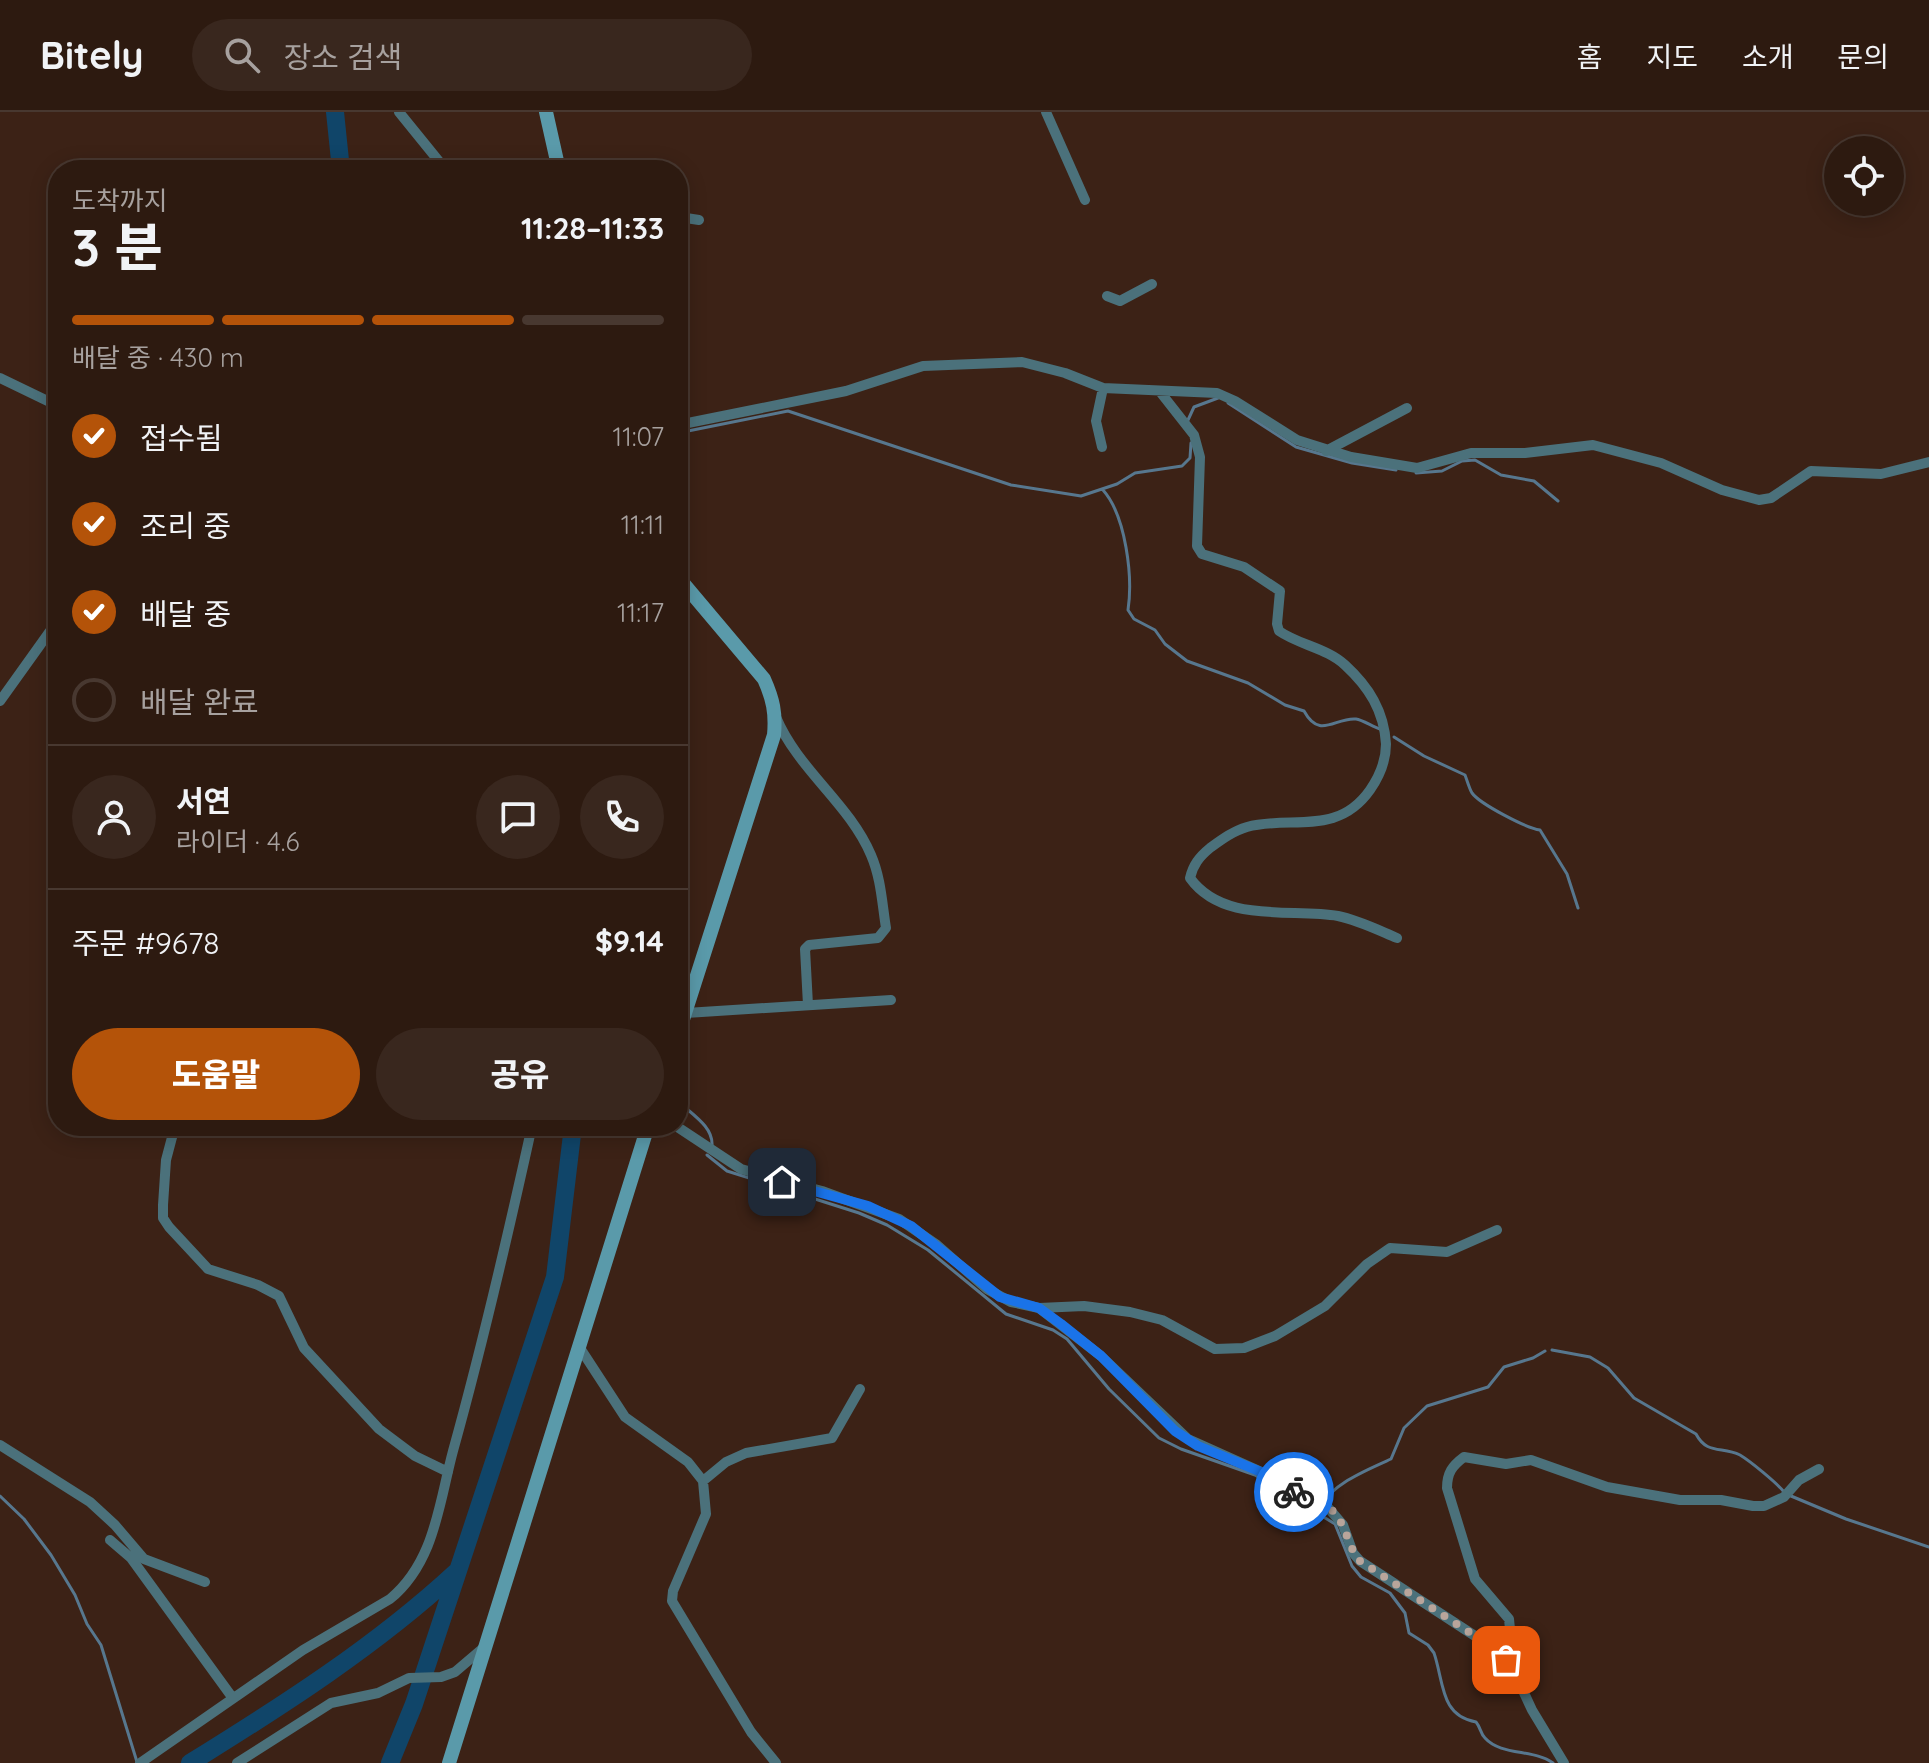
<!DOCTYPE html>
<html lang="ko">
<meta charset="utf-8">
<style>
body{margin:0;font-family:Quicksand,"Noto Sans KR",sans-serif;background:#39271e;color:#f1f3f6;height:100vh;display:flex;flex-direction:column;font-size:30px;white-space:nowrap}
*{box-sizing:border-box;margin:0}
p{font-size:26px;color:#a7a19f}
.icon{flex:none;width:44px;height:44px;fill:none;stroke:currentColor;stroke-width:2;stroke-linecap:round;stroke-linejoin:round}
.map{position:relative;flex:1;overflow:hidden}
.panel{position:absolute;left:48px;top:48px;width:640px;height:976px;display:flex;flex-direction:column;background:#2d1a10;border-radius:32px;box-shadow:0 4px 20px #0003,0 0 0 2px #483830}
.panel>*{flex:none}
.buttons{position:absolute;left:1824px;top:24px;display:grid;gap:16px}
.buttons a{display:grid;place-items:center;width:80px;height:80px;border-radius:50%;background:#2d1a10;box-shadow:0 4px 20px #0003,0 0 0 2px #483830;font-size:40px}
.pin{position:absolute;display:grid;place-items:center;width:68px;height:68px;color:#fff;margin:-34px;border-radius:16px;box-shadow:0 4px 12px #0006}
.courier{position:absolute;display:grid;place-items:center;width:80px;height:80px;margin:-40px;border:6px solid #1a73e8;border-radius:50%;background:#fff;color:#222;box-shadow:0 2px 10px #0007}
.overview em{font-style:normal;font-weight:800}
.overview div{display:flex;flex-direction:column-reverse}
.overview{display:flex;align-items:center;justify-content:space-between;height:136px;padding:0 24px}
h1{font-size:52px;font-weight:800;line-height:60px}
.bar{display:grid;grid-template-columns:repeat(4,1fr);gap:12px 8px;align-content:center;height:96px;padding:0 24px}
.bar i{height:10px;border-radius:6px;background:#483830}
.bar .selected{background:#b45309}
.bar p{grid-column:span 4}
.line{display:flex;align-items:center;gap:20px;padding:0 24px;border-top:2px solid #483830}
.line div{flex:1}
.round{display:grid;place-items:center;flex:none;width:84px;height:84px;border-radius:42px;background:#39271e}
ol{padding:0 24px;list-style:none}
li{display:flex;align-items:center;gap:24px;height:88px}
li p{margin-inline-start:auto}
li .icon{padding:8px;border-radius:50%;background:#b45309;color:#fff;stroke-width:4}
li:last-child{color:#a7a19f}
li i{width:44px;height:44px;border:4px solid #483830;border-radius:50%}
.button{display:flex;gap:16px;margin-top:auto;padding:16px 24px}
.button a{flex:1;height:92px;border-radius:48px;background:#b45309;color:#fff;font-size:32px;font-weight:800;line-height:92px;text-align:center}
.button a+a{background:#39271e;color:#f1f3f6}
header{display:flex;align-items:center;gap:48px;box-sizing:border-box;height:112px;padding:0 40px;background:#2d1a10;border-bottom:2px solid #483830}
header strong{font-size:38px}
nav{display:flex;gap:44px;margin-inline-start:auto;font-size:28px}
.search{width:560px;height:72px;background:#39271e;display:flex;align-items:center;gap:20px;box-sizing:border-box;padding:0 28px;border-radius:44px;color:#a7a19f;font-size:30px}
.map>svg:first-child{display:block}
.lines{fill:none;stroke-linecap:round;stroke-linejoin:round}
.stream{stroke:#57778e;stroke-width:3}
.river{stroke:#104569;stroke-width:18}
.minor{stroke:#4b717b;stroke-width:10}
.secondary{stroke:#5a9aaa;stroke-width:14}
.done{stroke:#b9a59b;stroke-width:8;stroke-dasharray:0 14.4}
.route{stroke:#1a73e8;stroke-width:10}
</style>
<header>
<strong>Bitely</strong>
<div class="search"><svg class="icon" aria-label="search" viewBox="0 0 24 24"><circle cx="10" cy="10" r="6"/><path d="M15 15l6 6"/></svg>장소 검색</div>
<nav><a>홈</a><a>지도</a><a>소개</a><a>문의</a></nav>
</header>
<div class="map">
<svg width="1929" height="1651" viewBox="0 0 1929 1651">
<rect width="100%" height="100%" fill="#3c2216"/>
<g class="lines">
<!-- stream -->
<path class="stream" d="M1228,291L1296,335L1352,351L1396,358
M1188,308L1194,295L1218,286
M678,321L788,299L1011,373L1081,384L1117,372L1135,361L1182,354L1190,346L1191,331
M1416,361L1442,359L1462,349L1475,348L1501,363L1534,369L1558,389
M1103,378C1126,404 1133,465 1128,498L1134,507L1155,518L1165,532L1187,549L1248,571L1285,593L1304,599C1320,628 1335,605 1356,607C1363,608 1373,615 1380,617
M1394,625L1424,644L1465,663C1467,668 1469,676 1472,681C1480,692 1526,716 1540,718L1567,762L1578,796
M678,989C691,1002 713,1014 712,1033
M707,1043L727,1059L859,1101L887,1113L928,1138L1006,1202L1053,1218L1067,1227L1109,1277L1159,1326L1181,1337L1255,1363L1335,1412L1352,1454L1361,1465L1390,1481L1405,1501L1409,1521L1428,1533L1434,1541C1444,1570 1440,1604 1476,1610C1481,1616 1480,1621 1485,1626C1501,1644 1534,1637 1553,1651
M1552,1238L1590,1245L1608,1256L1634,1286L1696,1322C1707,1343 1722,1334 1740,1343C1750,1349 1777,1371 1784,1380
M0,1384L24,1407L51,1443L75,1483L87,1512L101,1533L137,1650
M1791,1384L1846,1407L1929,1435
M1317,1398C1332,1372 1364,1359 1391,1347L1404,1316L1427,1294L1488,1275L1504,1255L1533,1246L1545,1239"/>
<!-- river -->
<path class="river" d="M335,0L341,58
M678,521V529
M190,1651C282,1594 376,1534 456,1460
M390,1651L414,1592L555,1165L573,1014"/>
<!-- minor -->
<path class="minor" d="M399,0L446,58
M1046,0L1085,88
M678,110L686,106L699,108
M1107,184L1120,189L1152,172
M0,266L58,294
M1161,281L1194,323L1200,345L1197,434L1202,442L1244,455L1280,479L1277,512L1279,519C1299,533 1327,536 1345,553C1369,575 1384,599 1386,632C1386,648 1379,665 1370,678C1337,725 1291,703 1247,715C1233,719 1221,728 1210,736C1199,745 1193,753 1190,766C1223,812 1291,796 1338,804C1358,808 1378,818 1397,826
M678,313L846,279L923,254L1022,250L1065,261L1103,276L1217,281L1235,289L1297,328L1351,345L1417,356L1471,341H1525L1593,333L1661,351L1722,378L1759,388L1771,386L1811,359L1881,362L1929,350
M1102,335L1096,309L1103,276
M1326,339L1407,296
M0,589L58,508
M776,605C798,658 849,691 871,743C881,766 882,791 886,816L878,826L809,833L805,837L808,893
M686,901L891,888
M175,1014L166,1048L163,1093V1106L169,1115L208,1157L258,1173L279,1184L304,1236L379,1317L415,1344L448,1360
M676,1014L741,1057L822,1079L899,1107L937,1133L987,1177L1011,1190L1039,1196L1084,1194L1130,1200L1162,1208L1215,1237L1244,1236L1275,1224L1325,1194L1367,1152L1390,1136L1447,1140L1497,1118
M1039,1196L1101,1244L1188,1327L1266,1362L1308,1389L1325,1392L1343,1413L1353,1441L1360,1449L1498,1539L1513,1557L1532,1598L1564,1651
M580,1236L625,1305L688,1350L703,1369L706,1402L673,1479L672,1489L751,1620L776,1651
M0,1333L90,1390L115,1413L144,1447L205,1470
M703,1369L726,1350L746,1341L832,1326L860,1277
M110,1428L131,1446L232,1585
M1498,1539L1505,1534L1510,1517L1509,1507L1475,1467L1447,1376C1447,1361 1452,1354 1464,1345L1506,1352L1531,1348L1607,1375L1680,1388H1721L1753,1394H1764L1784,1385L1799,1368L1819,1357
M140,1651L303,1538L390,1487C435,1450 439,1391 453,1339C483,1231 508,1123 532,1014
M237,1651L331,1591L378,1581L409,1566L441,1565L455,1560L482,1537"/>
<!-- secondary -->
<path class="secondary" d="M546,0L559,58
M678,465L764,567C773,587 776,601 774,623L678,923
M449,1651L648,1014"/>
</g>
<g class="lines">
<!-- done -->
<path class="done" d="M1294,1380C1305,1388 1320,1388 1328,1395C1347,1409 1346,1433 1360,1449L1498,1539L1506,1548"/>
<!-- route -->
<path class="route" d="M782,1070L868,1094L911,1114L1000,1185L1039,1196L1061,1212L1101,1244L1175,1319L1198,1334L1266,1362L1294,1380"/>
</g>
</svg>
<div class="buttons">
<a><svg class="icon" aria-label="locate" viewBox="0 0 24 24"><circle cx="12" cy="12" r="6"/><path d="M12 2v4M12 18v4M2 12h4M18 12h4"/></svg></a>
</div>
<div class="pin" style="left:1506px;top:1548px;background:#ea580c"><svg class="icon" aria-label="bag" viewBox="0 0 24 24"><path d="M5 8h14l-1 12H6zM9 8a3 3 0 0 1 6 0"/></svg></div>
<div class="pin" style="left:782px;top:1070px;background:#1f2937"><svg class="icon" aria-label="home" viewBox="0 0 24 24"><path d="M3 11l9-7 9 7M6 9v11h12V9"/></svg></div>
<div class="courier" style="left:1294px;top:1380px"><svg class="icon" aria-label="bike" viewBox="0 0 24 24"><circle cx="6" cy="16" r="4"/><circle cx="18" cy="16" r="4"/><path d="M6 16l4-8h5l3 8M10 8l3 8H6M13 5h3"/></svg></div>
<section class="panel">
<div class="overview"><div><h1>3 분</h1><p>도착까지</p></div><em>11:28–11:33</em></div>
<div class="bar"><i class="selected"></i><i class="selected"></i><i class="selected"></i><i></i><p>배달 중 · 430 m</p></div>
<ol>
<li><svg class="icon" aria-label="check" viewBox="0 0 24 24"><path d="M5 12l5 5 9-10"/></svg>접수됨<p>11:07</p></li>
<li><svg class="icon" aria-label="check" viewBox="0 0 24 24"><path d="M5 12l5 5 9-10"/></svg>조리 중<p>11:11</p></li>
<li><svg class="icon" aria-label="check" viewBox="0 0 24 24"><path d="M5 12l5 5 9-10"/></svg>배달 중<p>11:17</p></li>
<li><i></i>배달 완료</li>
</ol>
<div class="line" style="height:144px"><a class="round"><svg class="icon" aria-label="person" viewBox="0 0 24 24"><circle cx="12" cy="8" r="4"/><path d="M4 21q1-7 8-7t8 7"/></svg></a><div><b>서연</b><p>라이더 · 4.6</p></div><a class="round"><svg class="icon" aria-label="chat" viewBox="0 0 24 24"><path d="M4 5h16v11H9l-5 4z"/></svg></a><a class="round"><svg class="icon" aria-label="phone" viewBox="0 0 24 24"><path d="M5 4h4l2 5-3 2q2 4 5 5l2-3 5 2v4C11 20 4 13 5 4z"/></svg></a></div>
<div class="line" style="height:104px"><div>주문 #9678</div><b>$9.14</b></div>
<div class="button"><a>도움말</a><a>공유</a></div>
</section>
</div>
